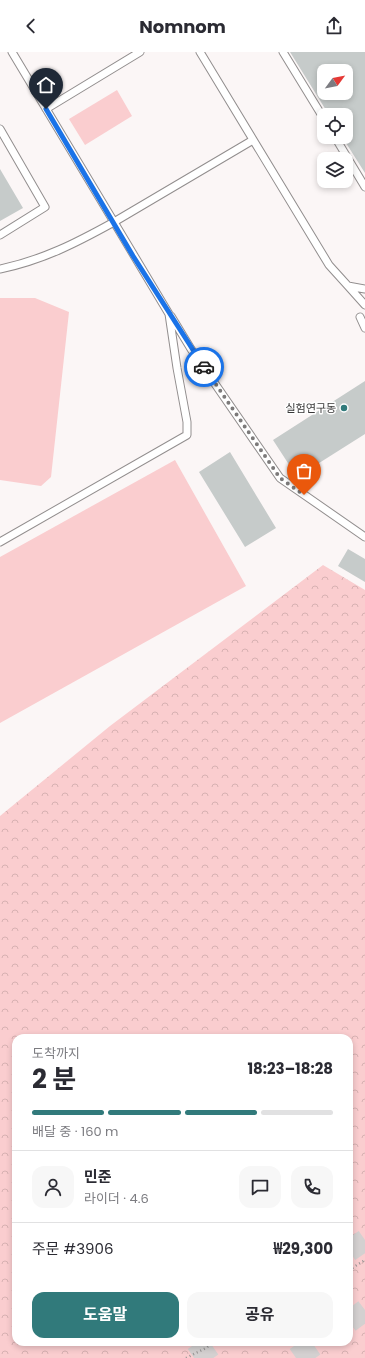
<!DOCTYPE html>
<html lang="ko">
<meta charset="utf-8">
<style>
body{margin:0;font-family:Poppins,"Noto Sans KR",sans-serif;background:#f7f7f7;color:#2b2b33;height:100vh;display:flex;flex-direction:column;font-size:15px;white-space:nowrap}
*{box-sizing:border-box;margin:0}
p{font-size:13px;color:#7c7c81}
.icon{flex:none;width:22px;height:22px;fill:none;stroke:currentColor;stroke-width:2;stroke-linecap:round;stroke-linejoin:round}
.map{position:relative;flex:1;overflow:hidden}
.panel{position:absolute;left:12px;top:982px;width:341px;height:312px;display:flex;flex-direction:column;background:#fff;border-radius:12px;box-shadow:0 2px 6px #0003}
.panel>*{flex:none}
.needle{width:26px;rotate:58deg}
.buttons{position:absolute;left:317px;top:12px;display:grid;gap:8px}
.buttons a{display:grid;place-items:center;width:36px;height:36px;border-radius:8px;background:#fff;box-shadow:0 2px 6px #0003;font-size:20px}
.pin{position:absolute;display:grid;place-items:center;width:34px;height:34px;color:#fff;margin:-41px -17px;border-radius:50% 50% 50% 0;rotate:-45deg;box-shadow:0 0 4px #0007}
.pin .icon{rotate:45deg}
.courier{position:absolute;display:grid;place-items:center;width:40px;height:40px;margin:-20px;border:3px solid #1a73e8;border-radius:50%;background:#fff;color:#222;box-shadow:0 1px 5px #0007}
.summary em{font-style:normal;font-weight:700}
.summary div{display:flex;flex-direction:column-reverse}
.summary{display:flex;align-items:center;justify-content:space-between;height:68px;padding:0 20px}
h1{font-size:26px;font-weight:700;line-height:30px}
.bar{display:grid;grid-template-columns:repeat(4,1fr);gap:6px 4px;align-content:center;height:48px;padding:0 20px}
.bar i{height:5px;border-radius:3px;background:#e1e1e2}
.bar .current{background:#317a7b}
.bar p{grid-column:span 4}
.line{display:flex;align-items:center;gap:10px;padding:0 20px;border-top:1px solid #e1e1e2}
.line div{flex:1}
.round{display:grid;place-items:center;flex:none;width:42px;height:42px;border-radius:12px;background:#f7f7f7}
.button{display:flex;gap:8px;margin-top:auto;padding:8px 20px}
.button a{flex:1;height:46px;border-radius:12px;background:#317a7b;color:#fff;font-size:16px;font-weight:700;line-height:46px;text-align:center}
.button a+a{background:#f7f7f7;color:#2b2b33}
header{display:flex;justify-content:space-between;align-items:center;height:52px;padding:0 20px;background:#fff;font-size:18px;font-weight:700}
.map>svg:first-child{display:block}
.forest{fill:url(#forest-crowns);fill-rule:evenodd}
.park{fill:#facdcf}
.building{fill:#c6cbca;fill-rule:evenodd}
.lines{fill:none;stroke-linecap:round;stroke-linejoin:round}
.highway-tunnel{stroke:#d4d0d0;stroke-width:22;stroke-dasharray:22 11;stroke-linecap:butt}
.lane-casing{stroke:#928e8e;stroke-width:9}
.path{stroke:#969393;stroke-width:2.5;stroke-dasharray:1 3;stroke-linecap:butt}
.lane{stroke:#fff;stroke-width:7}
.done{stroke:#7c7a7a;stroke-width:4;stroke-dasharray:0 7.2}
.route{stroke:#1a73e8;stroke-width:5}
.poi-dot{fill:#317a7b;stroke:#fff;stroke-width:1.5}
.labels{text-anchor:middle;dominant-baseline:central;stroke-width:3;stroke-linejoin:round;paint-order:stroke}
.poi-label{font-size:11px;fill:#383737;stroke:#fff;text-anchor:end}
</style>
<header><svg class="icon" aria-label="back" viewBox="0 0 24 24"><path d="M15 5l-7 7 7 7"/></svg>Nomnom<svg class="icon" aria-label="share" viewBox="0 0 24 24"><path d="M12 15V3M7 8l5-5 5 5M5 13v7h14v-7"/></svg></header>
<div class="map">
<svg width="365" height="1306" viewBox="0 0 365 1306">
<defs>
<pattern id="forest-crowns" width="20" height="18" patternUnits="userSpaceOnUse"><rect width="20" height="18" fill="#facdcf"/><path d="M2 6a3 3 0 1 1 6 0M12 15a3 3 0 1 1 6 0" fill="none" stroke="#d7b1b2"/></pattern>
</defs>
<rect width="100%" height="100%" fill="#fbf6f6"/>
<!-- forest -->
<path class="forest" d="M323,513L365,538V1306H0V764L110,674ZM16,986H349V1290H16Z"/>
<!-- park -->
<path class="park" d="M117,38L132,64L85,93L69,67Z
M0,246H35L69,260L51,425L41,434L0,428Z
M175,408L246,534L0,671V505Z"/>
<!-- building -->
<path class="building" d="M290,0H365V121L346,91V63H329ZM324,19H346V41H324Z
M0,117L23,156L0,169Z
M365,329V382L297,425L273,388Z
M230,400L276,476L245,495L199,420Z
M348,497L365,507V530L338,514Z"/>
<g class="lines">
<!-- highway-tunnel -->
<path class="highway-tunnel" d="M349,1199L365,1188
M349,1270L365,1258
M194,1306L217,1290
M296,1306L319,1290"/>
<defs>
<path id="lane" d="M12,0L114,170L253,88
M200,0L329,213L348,234
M283,0L324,67
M46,57L140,0
M0,77L45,155L0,183
M335,85L365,135
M0,217C43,208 76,191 114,170L169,262L177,316L187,370V383L0,490
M365,237L348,234L365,253
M171,264L191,297L280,426L365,485
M360,265L365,276"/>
</defs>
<!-- lane casing -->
<use href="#lane" class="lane-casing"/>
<!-- path -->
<path class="path" d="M349,1218L365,1208
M186,1306L206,1296L213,1290"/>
<!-- lane -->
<use href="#lane" class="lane"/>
</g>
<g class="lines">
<!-- done -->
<path class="done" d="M204,315L280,426L304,443"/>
<!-- route -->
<path class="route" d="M46,57L133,204L204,315"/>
</g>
<!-- markers -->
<circle class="poi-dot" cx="344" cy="356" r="4"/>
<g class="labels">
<!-- poi labels -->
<g class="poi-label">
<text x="336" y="356">실험연구동</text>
</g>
</g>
</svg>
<div class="buttons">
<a><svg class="needle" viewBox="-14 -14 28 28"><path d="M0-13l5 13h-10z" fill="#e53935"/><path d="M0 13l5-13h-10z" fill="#7c7c81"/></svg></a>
<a><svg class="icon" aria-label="locate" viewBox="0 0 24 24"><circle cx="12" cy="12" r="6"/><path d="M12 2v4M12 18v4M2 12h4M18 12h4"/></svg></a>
<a><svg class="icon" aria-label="layers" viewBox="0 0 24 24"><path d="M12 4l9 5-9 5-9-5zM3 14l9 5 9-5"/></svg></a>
</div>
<div class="pin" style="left:304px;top:443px;background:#ea580c"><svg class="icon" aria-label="bag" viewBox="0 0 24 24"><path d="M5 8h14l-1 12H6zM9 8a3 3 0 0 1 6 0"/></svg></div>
<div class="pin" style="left:46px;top:57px;background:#1f2937"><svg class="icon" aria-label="home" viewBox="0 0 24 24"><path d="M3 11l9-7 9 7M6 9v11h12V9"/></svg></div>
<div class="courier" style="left:204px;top:315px"><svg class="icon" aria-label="car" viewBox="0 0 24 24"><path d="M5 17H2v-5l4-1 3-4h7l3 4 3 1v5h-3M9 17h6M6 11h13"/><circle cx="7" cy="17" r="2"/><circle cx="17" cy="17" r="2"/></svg></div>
<section class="panel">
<div class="summary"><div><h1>2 분</h1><p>도착까지</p></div><em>18:23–18:28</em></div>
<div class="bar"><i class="current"></i><i class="current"></i><i class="current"></i><i></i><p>배달 중 · 160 m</p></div>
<div class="line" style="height:72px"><a class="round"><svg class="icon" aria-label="person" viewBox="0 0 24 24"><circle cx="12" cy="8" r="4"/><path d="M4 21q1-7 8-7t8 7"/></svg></a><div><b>민준</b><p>라이더 · 4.6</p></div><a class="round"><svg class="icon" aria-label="chat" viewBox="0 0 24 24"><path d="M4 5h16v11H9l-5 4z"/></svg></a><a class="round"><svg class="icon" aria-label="phone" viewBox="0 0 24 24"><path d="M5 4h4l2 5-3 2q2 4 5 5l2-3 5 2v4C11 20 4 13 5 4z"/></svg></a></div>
<div class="line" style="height:52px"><div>주문 #3906</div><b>₩29,300</b></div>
<div class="button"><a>도움말</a><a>공유</a></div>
</section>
</div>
